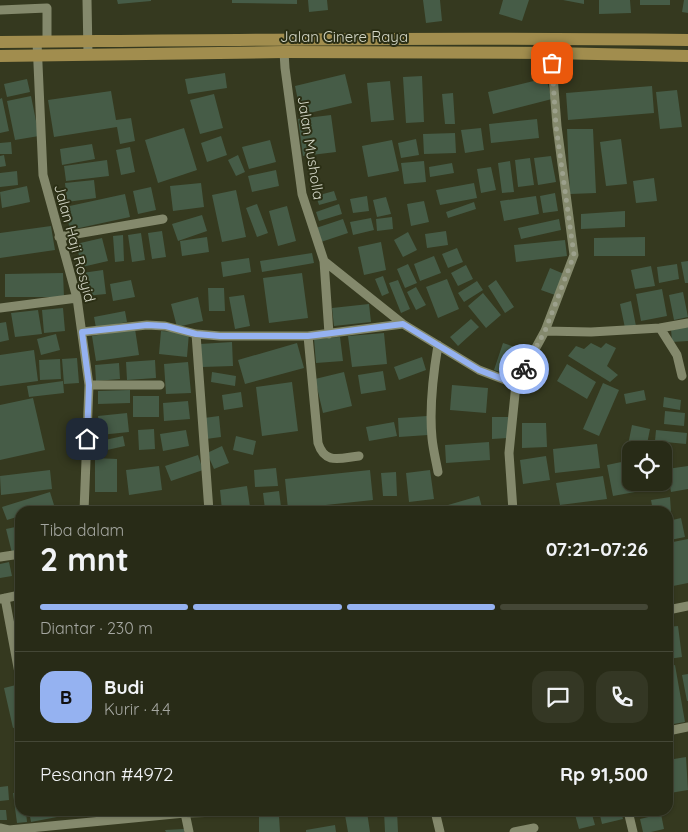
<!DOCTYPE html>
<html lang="id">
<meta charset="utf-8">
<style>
body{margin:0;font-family:Quicksand,sans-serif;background:#343724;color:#f1f3f6;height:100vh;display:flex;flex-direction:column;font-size:19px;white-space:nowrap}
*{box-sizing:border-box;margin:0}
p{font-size:16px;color:#a5a7a1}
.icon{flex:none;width:28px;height:28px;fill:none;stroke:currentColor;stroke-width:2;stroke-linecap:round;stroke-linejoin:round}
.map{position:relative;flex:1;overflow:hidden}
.panel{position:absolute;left:15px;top:506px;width:658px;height:310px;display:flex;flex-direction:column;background:#282b17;border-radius:15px;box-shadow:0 1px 4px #0004,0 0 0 1px #444736}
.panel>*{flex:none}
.tools{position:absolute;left:622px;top:441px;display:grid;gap:10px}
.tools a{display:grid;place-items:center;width:50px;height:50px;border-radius:10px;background:#282b17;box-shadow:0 1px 4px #0004,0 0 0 1px #444736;font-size:25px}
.pin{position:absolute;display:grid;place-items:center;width:42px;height:42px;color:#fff;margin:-21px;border-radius:10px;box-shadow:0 2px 8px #0006}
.courier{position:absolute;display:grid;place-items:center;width:50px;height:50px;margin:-25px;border:4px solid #95b2f1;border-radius:50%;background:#fff;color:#222;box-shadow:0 1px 6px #0007}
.headline em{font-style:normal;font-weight:800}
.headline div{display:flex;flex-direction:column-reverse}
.headline{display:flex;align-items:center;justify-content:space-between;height:85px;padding:0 25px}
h1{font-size:32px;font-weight:800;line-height:38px}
.bar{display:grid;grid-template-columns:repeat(4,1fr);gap:8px 5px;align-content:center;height:60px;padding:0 25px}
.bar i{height:6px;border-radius:4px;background:#444736}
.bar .selected{background:#95b2f1}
.bar p{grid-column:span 4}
.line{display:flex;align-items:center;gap:12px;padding:0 25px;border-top:1px solid #444736}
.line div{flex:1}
.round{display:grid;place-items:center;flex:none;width:52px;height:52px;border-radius:15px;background:#343724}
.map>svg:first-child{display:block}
.building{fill:#465c47}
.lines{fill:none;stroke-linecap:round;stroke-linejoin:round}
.minor{stroke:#84896c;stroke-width:9}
.major{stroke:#a18d4e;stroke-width:12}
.done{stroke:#9ca08c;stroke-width:5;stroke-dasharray:0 9}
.route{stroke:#95b2f1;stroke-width:6}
.labels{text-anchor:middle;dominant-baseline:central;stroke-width:4;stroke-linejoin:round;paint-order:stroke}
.street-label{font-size:15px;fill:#d4d7c7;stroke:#2b2f15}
</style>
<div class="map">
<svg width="688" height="832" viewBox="0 0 688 832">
<rect width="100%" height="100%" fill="#35391f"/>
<!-- building -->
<path class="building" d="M117,0H151V1L118,4Z
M232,0H297V4L232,3Z
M308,0H327L328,10L309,12Z
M423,0H440L442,21L426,23Z
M503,0H529L522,21L499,14Z
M563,0H584V4Z
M599,0H630L631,13L599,14Z
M640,0H670V5H640Z
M684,0H688V13L682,12Z
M225,73L227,88L188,94L185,79Z
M345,74L352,103L301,115L295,86Z
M422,76L424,122L406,123L403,77Z
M546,78L552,99L493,114L488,92Z
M27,79L30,92L7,97L4,84Z
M390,81L394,120L371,122L367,83Z
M652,86L654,113L568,120L566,93Z
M677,90L682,127L660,129L656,92Z
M111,91L116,120L131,118L135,141L120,144L117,127L54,137L48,100Z
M453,93L455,124H445L442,94Z
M214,94L223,128L200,134L190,100Z
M31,96L39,136L15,140L7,101Z
M2,98L9,131L0,133V99Z
M331,115L336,152L303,156L298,119Z
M537,119L539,138L491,143L489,124Z
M184,128L197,170L158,183L145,140Z
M481,128L484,150L465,153L461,130Z
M567,129H593L596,193L570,194Z
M455,133L456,153L424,154L423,134Z
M221,136L227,155L207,162L201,143Z
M416,139L419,155L401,158L398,143Z
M621,139L627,184L606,186L600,142Z
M270,140L276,162L249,169L242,147Z
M392,140L399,171L368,177L362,146Z
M11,142L12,154H0V143Z
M92,144L95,159L62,165L60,149Z
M130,147L135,172L121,175L116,150Z
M4,155L6,166L0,167V156Z
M238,155L245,172L236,176L228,160Z
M551,156L556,182L538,185L534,158Z
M530,158L534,185L518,187L515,160Z
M107,160L109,176L66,181L64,166Z
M424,161L426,182L404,184L401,163Z
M510,161L514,192L502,193L498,163Z
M452,163L454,173L430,177L429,167Z
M491,167L496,190L481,193L477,169Z
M276,170L279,186L252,192L248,176Z
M17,171L18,185L0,187V173Z
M654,178L657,201L636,203L633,181Z
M94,180L96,198L67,202L65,183Z
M201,183L204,207L173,211L170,186Z
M474,183L477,198L440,205L436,190Z
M27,186L30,202L2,208L0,192Z
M151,187L156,210L138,214L133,191Z
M236,190L246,237L222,242L212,195Z
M334,191L337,200L319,205L316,196Z
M555,193L558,211L543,213L540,196Z
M125,194L130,217L70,230L65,207Z
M367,196L369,211L353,213L350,199Z
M536,196L539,214L504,221L500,201Z
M386,197L391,214L377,217L373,200Z
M424,201L429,222L411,226L407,204Z
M474,202L476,209L448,218L446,212Z
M257,204L268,233L257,237L246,208Z
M339,204L342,214L319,221L316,212Z
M287,206L296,241L278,246L269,211Z
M625,211V227L581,229V214Z
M202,215L207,231L178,241L172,224Z
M392,217L393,229L377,231L376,219Z
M371,218L374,230L353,235L350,222Z
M343,219L348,233L321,242L316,228Z
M559,219L561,230L521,239L518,228Z
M51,226L55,250L0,258V233Z
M162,231L166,257L152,259L148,233Z
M446,231L448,245L427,248L425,234Z
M408,232L417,250L403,257L394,240Z
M141,233L145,260L132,262L128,235Z
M123,235L124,261L115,262L113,236Z
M207,237L209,252L182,256L180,241Z
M645,237V256H594V238Z
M102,238L108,261L82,267L76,244Z
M565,240L567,256L516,262L514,245Z
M381,242L386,270L364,275L358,247Z
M457,248L463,262L448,268L442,254Z
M312,253L314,263L262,272L260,261Z
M434,256L441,273L420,281L414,264Z
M249,258L251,272L223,277L221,262Z
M688,261V283H685L681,262Z
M408,264L417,283L405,288L397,269Z
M677,264L679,279L659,283L657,267Z
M466,265L473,279L458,286L451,273Z
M651,266L655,286L635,289L631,270Z
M550,268L564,274L555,295L541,290Z
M103,270L106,294L85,296L82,273Z
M63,273L64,297H5V274Z
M302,273L308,318L269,323L263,278Z
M383,276L389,293L382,296L375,279Z
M447,279L459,309L438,318L426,287Z
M131,280L135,297L113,301L110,284Z
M398,280L410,309L401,313L389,283Z
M496,280L514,307L505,313L488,286Z
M477,281L483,290L464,302L458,293Z
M416,287L426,305L416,310L407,292Z
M208,288H224L225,311H209Z
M662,289L667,316L641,321L636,294Z
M683,292L688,317L674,320L669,295Z
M483,293L501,315L486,328L468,306Z
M244,295L250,326L235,329L229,297Z
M198,297L203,321L177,327L171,304Z
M631,301L636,326L625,328L620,304Z
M369,304L371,322L334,326L332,308Z
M63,308L65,331L44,333L42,310Z
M38,310L42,334L15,337L11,313Z
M125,311L127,322L96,328L94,317Z
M471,319L479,327L458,346L450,337Z
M6,322L9,340L0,342V323Z
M688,327V341L672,342L671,329Z
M135,329L139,355L96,361L92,336Z
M161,331L189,333L187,357L159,354Z
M384,333L387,364L352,367L348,336Z
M56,334L60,350L41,355L37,339Z
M340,337L343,361L316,363L314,339Z
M232,342L233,366L202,367L200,344Z
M297,343L304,368L245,384L238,360Z
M503,343L521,349L512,376L494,370Z
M591,343L601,348L606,343L616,348L607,366L618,375L610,382L568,356L576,346L584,349Z
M34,350L38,381L0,386V355Z
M422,357L426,370L399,380L394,367Z
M77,358L79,383L64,384L62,359Z
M60,359L61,379L40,380L39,360Z
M155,360L156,378L127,380L126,362Z
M188,362L191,393L166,394L164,364Z
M119,363L120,379L96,381L95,365Z
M567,364L596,382L587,399L557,381Z
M383,371L386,390L361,394L358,375Z
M212,372L236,376L235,386L211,382Z
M344,372L352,406L323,413L315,379Z
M63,381L64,393L29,397L27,386Z
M292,382L298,431L262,436L256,387Z
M603,383L619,390L599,436L583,429Z
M452,385L488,388L486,413L450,410Z
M130,390V403L98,404V391Z
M644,390L646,400L626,404L624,394Z
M241,392L243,407L224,410L222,395Z
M133,396H159V417H133Z
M664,397L681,400L680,410L663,407Z
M33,398L45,450L0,460V405Z
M188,401L190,419L164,421L163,403Z
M665,411L685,413L684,426L664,424Z
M127,413L129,432L100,435L98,416Z
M219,416L221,437L206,439L204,418Z
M427,416L428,435L399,437L398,418Z
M492,417H508V438L492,439Z
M394,422L397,436L369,441L366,427Z
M522,423H546L547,447L522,448Z
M632,425L650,429L646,449L628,445Z
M154,429L155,449L139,450L138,430Z
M186,430L189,446L163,451L160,434Z
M656,430L687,433L686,444L655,441Z
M123,436L125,446L98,452L96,442Z
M236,436L256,441L253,455L233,450Z
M489,442L490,460L446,463L445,445Z
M597,444L600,468L555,473L553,449Z
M222,446L229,463L214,469L207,453Z
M198,455L203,470L171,481L165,466Z
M546,456L550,480L523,484L520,460Z
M95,458L117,459V492H95Z
M631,460V482H644L646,490L613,496L607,465Z
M159,466L162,490L129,495L126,470Z
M688,466V489L671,492L667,469Z
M276,468L278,486L255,487L254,470Z
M50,470L52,489L1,495L0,476Z
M370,470L373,500L288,509L285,479Z
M430,470L434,499L409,502L406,473Z
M396,472L397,496H383L381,473Z
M603,476L607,499L560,505L556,483Z
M247,486L250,507L222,510L220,490Z
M279,491L281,507L265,509L263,493Z
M50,492L54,505L36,511H20V516L7,520L2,507Z
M479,496L483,511H449L448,505Z
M670,497L671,512L653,511L651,500Z
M681,518L685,537L670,540L668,521Z
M20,526V551L12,553L6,529Z
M688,539V583L668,587V543Z
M9,562L12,576L0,578V564Z
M678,626L682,657L668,659V627Z
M675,665L685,722L668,725V667Z
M688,674V701H687L682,675Z
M20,684V726L13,728L4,688Z
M686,757L688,790L670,793L668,760Z
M8,786L9,800L0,801V787Z
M13,793H20V811H26L27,822L17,823Z
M0,810H6L7,820H0Z
M29,811H55L57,817L31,822Z
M384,811H397L398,832H385Z
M574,811H591L595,825L579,829Z
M599,811H621L623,819L602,824Z
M367,812L370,832H348L345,815Z
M661,814L664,829L651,832H643L640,819Z
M279,816L280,832H259V817Z
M335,825L336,832H306V830Z
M184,829V832H166L165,830Z"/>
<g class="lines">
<!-- minor -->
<path class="minor" d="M87,0L88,54
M0,10L47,8V42
M37,42L43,175L77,298L89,385L84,511
M284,52L285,68L302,194L324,261L329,334
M59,237L163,219
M324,261L403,324L479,370L516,384
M0,308L77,298
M660,328L688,323
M545,331L591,332L660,328L677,355L682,376
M82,332L147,325L165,326L196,334L220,336H308L403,324
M196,334L209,511
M308,336L318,443C325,465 340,458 359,456
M89,385H160
M438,472C436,461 433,449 432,438C429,407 433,375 438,345
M513,511L509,453L516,384L545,331L574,255L557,126L550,38
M0,557L20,554
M5,598L19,673
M1,599L20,595
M668,610L688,606
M668,731L688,727
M435,811L440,832
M628,811L633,832
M185,813L189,832
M0,828L9,830L185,813L263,811
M514,832L534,828"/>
<!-- major -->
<path class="major" d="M0,42C229,40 459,37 688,40
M0,56L284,52L551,53L688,56"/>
</g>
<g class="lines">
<!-- done -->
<path class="done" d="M524,369L545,331L574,255L556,126L552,63"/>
<!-- route -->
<path class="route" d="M87,439L89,385L82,332L147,325L166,326L196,334L220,336H308L403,324L479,370L516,384L524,369"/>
</g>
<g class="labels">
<!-- street labels -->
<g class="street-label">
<text x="344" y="36">Jalan Cinere Raya</text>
<text transform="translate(311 148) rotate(81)">Jalan Musholla</text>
<text transform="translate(75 243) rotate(75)">Jalan Haji Rosyid</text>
</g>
</g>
</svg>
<div class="tools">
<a><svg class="icon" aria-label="locate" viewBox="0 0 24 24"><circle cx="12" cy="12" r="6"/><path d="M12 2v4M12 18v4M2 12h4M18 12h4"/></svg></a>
</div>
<div class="pin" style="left:552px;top:63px;background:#ea580c"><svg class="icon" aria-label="bag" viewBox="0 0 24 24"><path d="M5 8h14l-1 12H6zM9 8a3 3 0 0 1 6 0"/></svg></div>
<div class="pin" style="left:87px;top:439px;background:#1f2937"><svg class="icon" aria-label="home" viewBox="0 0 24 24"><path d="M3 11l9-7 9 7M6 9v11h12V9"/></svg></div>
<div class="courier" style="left:524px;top:369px"><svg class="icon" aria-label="bike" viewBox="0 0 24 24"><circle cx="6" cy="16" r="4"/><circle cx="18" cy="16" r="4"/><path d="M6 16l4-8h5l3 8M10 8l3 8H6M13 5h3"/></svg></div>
<section class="panel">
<div class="headline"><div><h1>2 mnt</h1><p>Tiba dalam</p></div><em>07:21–07:26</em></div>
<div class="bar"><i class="selected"></i><i class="selected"></i><i class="selected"></i><i></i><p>Diantar · 230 m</p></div>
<div class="line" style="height:90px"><b class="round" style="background:#95b2f1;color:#111">B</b><div><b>Budi</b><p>Kurir · 4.4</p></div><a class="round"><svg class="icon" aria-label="chat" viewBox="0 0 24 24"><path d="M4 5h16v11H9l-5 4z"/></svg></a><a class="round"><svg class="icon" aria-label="phone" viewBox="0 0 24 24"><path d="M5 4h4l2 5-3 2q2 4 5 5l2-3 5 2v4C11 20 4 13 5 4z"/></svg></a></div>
<div class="line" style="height:65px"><div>Pesanan #4972</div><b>Rp 91,500</b></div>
</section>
</div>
